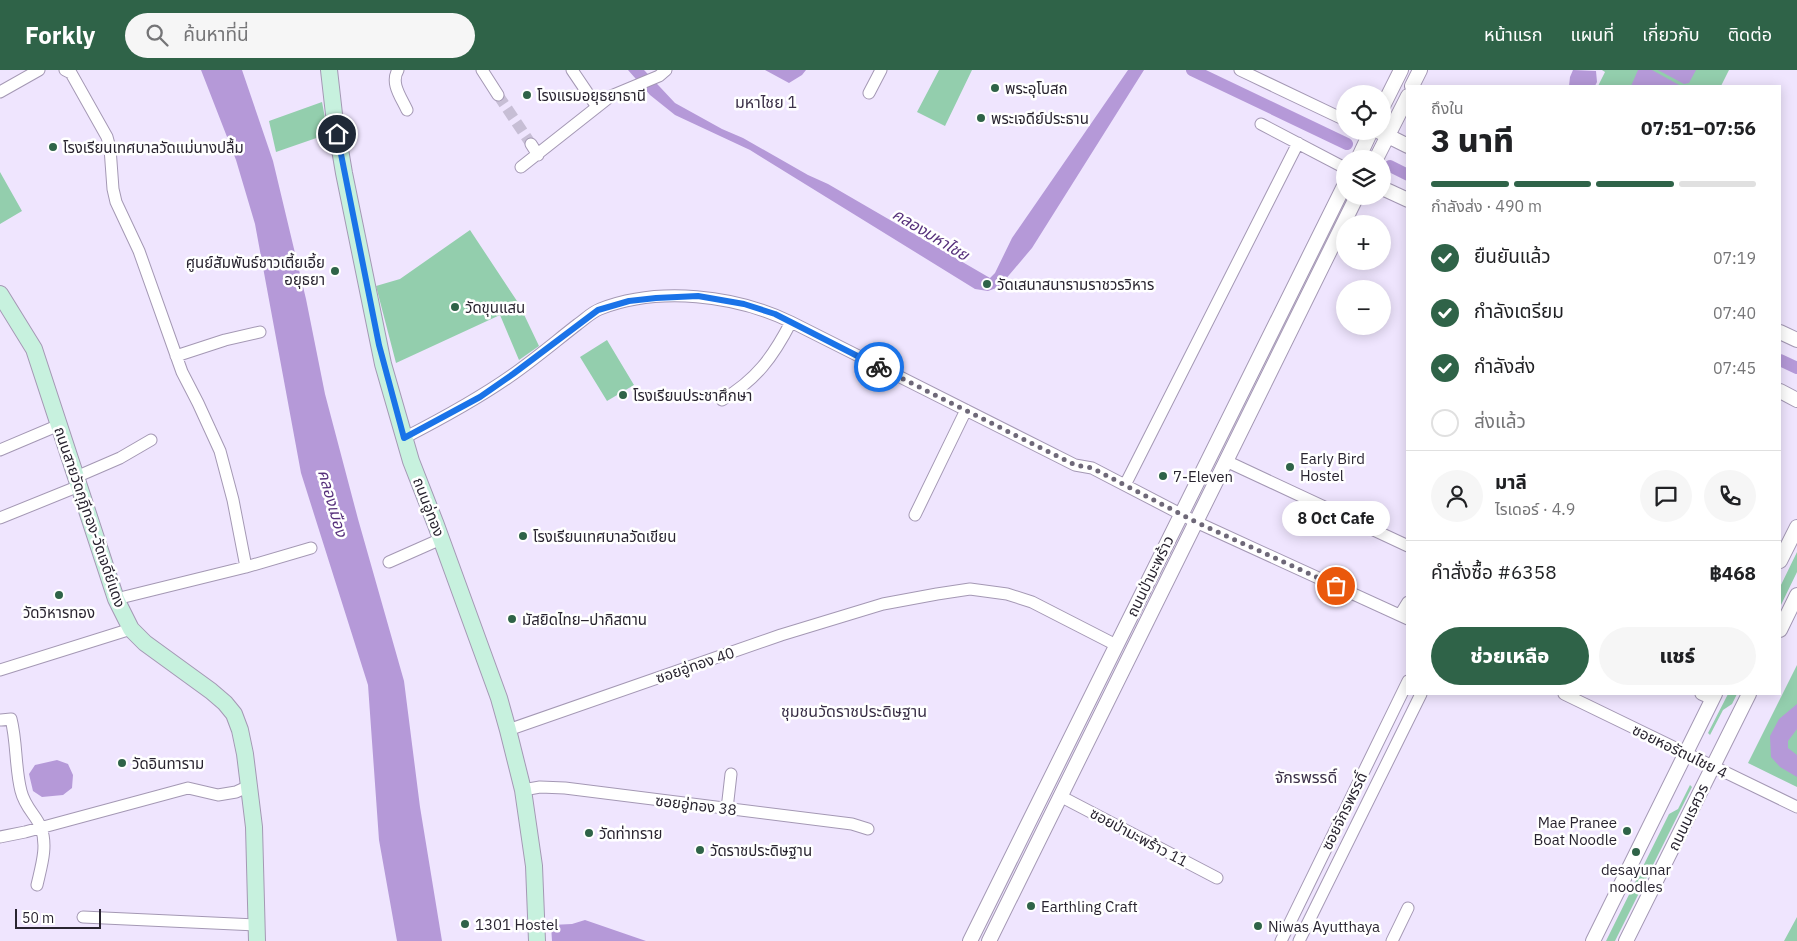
<!DOCTYPE html>
<html lang="th">
<meta charset="utf-8">
<style>
body{margin:0;font-family:"IBM Plex Sans","Noto Sans Thai",sans-serif;background:#f6f6f6;color:#202124;height:100vh;display:flex;flex-direction:column;font-size:19px;white-space:nowrap}
*{box-sizing:border-box;margin:0}
p{font-size:16px;color:#757577}
.icon{flex:none;width:28px;height:28px;fill:none;stroke:currentColor;stroke-width:2;stroke-linecap:round;stroke-linejoin:round}
.map{position:relative;flex:1;overflow:hidden}
.sheet{position:absolute;left:1406px;top:15px;width:375px;height:610px;display:flex;flex-direction:column;background:#fff;border-radius:0px;box-shadow:0 2px 12px #0003}
.sheet>*{flex:none}
.buttons{position:absolute;left:1336px;top:15px;display:grid;gap:10px}
.buttons a{display:grid;place-items:center;width:55px;height:55px;border-radius:50%;background:#fff;box-shadow:0 2px 12px #0003;font-size:25px}
.scale{position:absolute;left:15px;bottom:12px;width:86px;box-sizing:border-box;padding-left:5px;border:2px solid #292430;border-top:0;font-size:14px;line-height:18px;white-space:nowrap;color:#292430;-webkit-text-stroke:4px #fff;paint-order:stroke}
.pin{position:absolute;display:grid;place-items:center;width:42px;height:42px;color:#fff;margin:-21px;border:2px solid #fff;border-radius:50%;box-shadow:0 1px 5px #0007}
.courier{position:absolute;display:grid;place-items:center;width:50px;height:50px;margin:-25px;border:4px solid #1a73e8;border-radius:50%;background:#fff;color:#222;box-shadow:0 1px 6px #0007}
.bubble{position:absolute;height:35px;border-radius:18px;background:#fff;box-shadow:0 2px 12px #0003;font-size:16px;font-weight:800;line-height:35px;text-align:center}
.summary em{font-style:normal;font-weight:800}
.summary div{display:flex;flex-direction:column-reverse}
.summary{display:flex;align-items:center;justify-content:space-between;height:85px;padding:0 25px}
h1{font-size:32px;font-weight:800;line-height:38px}
.bar{display:grid;grid-template-columns:repeat(4,1fr);gap:8px 5px;align-content:center;height:60px;padding:0 25px}
.bar i{height:6px;border-radius:4px;background:#e0e0e0}
.bar .selected{background:#2f6348}
.bar p{grid-column:span 4}
.line{display:flex;align-items:center;gap:12px;padding:0 25px;border-top:1px solid #e0e0e0}
.line div{flex:1}
.round{display:grid;place-items:center;flex:none;width:52px;height:52px;border-radius:26px;background:#f6f6f6}
ol{padding:0 25px;list-style:none}
li{display:flex;align-items:center;gap:15px;height:55px}
li p{margin-inline-start:auto}
li .icon{padding:5px;border-radius:50%;background:#2f6348;color:#fff;stroke-width:4}
li:last-child{color:#757577}
li i{width:28px;height:28px;border:2px solid #e0e0e0;border-radius:50%}
.primary-button{display:flex;gap:10px;margin-top:auto;padding:10px 25px}
.primary-button a{flex:1;height:58px;border-radius:30px;background:#2f6348;color:#fff;font-size:20px;font-weight:800;line-height:58px;text-align:center}
.primary-button a+a{background:#f6f6f6;color:#202124}
header{display:flex;align-items:center;gap:30px;box-sizing:border-box;height:70px;padding:0 25px;background:#2f6348;color:#fff}
header strong{font-size:24px}
nav{display:flex;gap:28px;margin-inline-start:auto;font-size:18px}
.search{width:350px;height:45px;background:#f6f6f6;display:flex;align-items:center;gap:12px;box-sizing:border-box;padding:0 18px;border-radius:28px;color:#757577;font-size:19px}
.map>svg:first-child{display:block}
.green{fill:#93cead}
.water{fill:#b599d8}
.lines{fill:none;stroke-linecap:round;stroke-linejoin:round}
.canal{stroke:#b599d8;stroke-width:12}
.minor-tunnel{stroke:#c7bed5;stroke-width:11;stroke-dasharray:11 5.5;stroke-linecap:butt}
.minor-casing{stroke:#a498b4;stroke-width:13}
.tertiary-casing{stroke:#a498b4;stroke-width:16}
.secondary-casing{stroke:#a498b4;stroke-width:18}
.minor{stroke:#fff;stroke-width:11}
.tertiary{stroke:#fff;stroke-width:14}
.secondary{stroke:#c7f1de;stroke-width:16}
.done{stroke:#6e6878;stroke-width:5;stroke-dasharray:0 9}
.route{stroke:#1a73e8;stroke-width:6}
.poi-dot{fill:#2f6348;stroke:#fff;stroke-width:2}
.labels{text-anchor:middle;dominant-baseline:central;stroke-width:5;stroke-linejoin:round;paint-order:stroke}
.poi-label{font-size:15px;fill:#292430;stroke:#fff;text-anchor:start}
.street-label{font-size:15px;fill:#292430;stroke:#fff}
.neighbourhood-label{font-size:16px;fill:#3b3048;stroke:#fff}
.water-label{font-size:16px;font-style:italic;fill:#57317c;stroke:#fff}
</style>
<header>
<strong>Forkly</strong>
<div class="search"><svg class="icon" aria-label="search" viewBox="0 0 24 24"><circle cx="10" cy="10" r="6"/><path d="M15 15l6 6"/></svg>ค้นหาที่นี่</div>
<nav><a>หน้าแรก</a><a>แผนที่</a><a>เกี่ยวกับ</a><a>ติดต่อ</a></nav>
</header>
<div class="map">
<svg width="1797" height="871" viewBox="0 0 1797 871">
<rect width="100%" height="100%" fill="#efe5fe"/>
<!-- green -->
<path class="green" d="M939,0H972L945,56L917,42Z
M1602,0H1729L1721,16H1598L1605,2Z
M322,32L328,64L276,82L269,51Z
M0,102L22,141L0,154Z
M470,160L519,234L539,276L519,290L500,245L396,293L376,216L400,209Z
M607,270L634,315L607,331L580,287Z
M1797,482V502L1780,537V517Z
M1797,595V717L1748,693Z
M1728,624H1737L1732,634L1723,640L1710,665L1708,663Z
M1690,715L1692,717L1615,871H1606L1669,744L1678,739Z
M1797,847V871H1784Z"/>
<!-- water -->
<path class="water" d="M201,0H242L273,91L306,229L325,324L358,449L404,611L420,737L442,871H397L379,770L368,615L301,403L255,154L236,90Z
M628,0H644L675,33L722,59L743,68L808,105L828,114L990,208L995,203L1012,168L1128,0H1144L1032,178L999,217L988,221L975,219L750,80L675,45L650,25Z
M765,0H806L802,5L789,13Z
M1573,0L1596,1L1597,12L1595,16H1569L1570,7Z
M1638,0H1652L1681,16H1631Z
M1658,0H1696L1689,13L1684,14Z
M1797,634V659L1788,671V678L1797,685V707L1780,697L1771,687L1770,666L1779,649Z
M57,690L68,694L73,705L72,718L63,725L42,727L33,721L29,704L35,695Z
M585,850L646,871H552L551,855L572,854Z"/>
<g class="lines">
<!-- canal -->
<path class="canal" d="M1192,0L1347,74
M1390,96L1408,105
M1780,290L1797,298"/>
<!-- minor-tunnel -->
<path class="minor-tunnel" d="M498,25L531,74"/>
<defs>
<path id="minor" d="M65,0L71,3L107,67L110,78L113,119L116,132L139,181L182,302L198,333L220,381L233,430L246,497
M398,0C390,13 401,27 407,40
M482,0L498,25
M572,0L597,37
M1240,0L1345,50
M0,22L39,0
M869,23L881,0
M1261,54L1345,98
M531,74L538,85
M521,97L611,26L659,6L666,0
M176,286L225,270L260,262
M722,330C756,310 773,287 791,252
M404,368C441,349 478,329 512,305C535,289 556,271 578,254C585,249 592,242 600,239C659,216 735,225 791,252L1075,395L1092,398L1196,452L1408,549
M0,380L59,355
M1226,391L1408,476
M76,407L120,388L151,370
M1125,415L1298,73
M915,445L966,340
M0,448L79,416
M389,492L441,469
M116,529L246,497L311,478
M1400,545L1408,532
M0,600L131,559
M1564,624L1797,737
M1701,624L1712,629
M1,650L11,649C17,672 15,698 21,721C25,738 37,746 41,758C48,776 41,797 37,815
M508,660L781,565L883,534L937,524L970,519L1007,524L1032,532L1116,575
M523,720L540,717L565,718L852,754L868,759
M1060,726L1217,808
M727,739L731,704
M0,767L25,762L188,718L218,725L236,722L249,716
M83,847L258,855
M1281,871L1408,611
M1299,871L1421,624
M1392,871L1408,838"/>
<path id="tertiary" d="M1412,16L1420,0
M1382,38L1401,0
M1378,61L1408,76
M1358,89L1371,61
M1376,89L1408,26
M1382,118L1408,130
M1780,262L1797,270
M1780,321L1797,330
M1780,491L1797,457
M1780,560L1797,525
M970,871L1345,114
M989,871L1357,126
M1593,871L1715,624
M1626,871L1749,624"/>
<path id="secondary" d="M329,0L334,44L344,103L383,294L411,391L436,455L499,628L508,660L523,720L534,796L537,871
M0,224L34,279L116,529L131,559L145,573L211,621L225,633L234,644L240,660L245,684L254,757L257,871"/>
</defs>
<!-- minor casing -->
<use href="#minor" class="minor-casing"/>
<!-- tertiary casing -->
<use href="#tertiary" class="tertiary-casing"/>
<!-- secondary casing -->
<use href="#secondary" class="secondary-casing"/>
<!-- minor -->
<use href="#minor" class="minor"/>
<!-- tertiary -->
<use href="#tertiary" class="tertiary"/>
<!-- secondary -->
<use href="#secondary" class="secondary"/>
</g>
<g class="lines">
<!-- done -->
<path class="done" d="M879,297L1075,395L1092,398L1196,452L1336,516"/>
<!-- route -->
<path class="route" d="M337,64L379,275L404,368L480,327L513,304L598,240L629,231L656,228L698,226L744,234L775,244L879,297"/>
</g>
<!-- markers -->
<g class="poi-dot">
<circle cx="995" cy="18" r="5"/>
<circle cx="527" cy="25" r="5"/>
<circle cx="981" cy="48" r="5"/>
<circle cx="53" cy="77" r="5"/>
<circle cx="335" cy="201" r="5"/>
<circle cx="987" cy="214" r="5"/>
<circle cx="455" cy="237" r="5"/>
<circle cx="623" cy="325" r="5"/>
<circle cx="1290" cy="397" r="5"/>
<circle cx="1163" cy="406" r="5"/>
<circle cx="523" cy="466" r="5"/>
<circle cx="59" cy="525" r="5"/>
<circle cx="512" cy="549" r="5"/>
<circle cx="122" cy="693" r="5"/>
<circle cx="1627" cy="761" r="5"/>
<circle cx="589" cy="763" r="5"/>
<circle cx="700" cy="780" r="5"/>
<circle cx="1636" cy="782" r="5"/>
<circle cx="1031" cy="836" r="5"/>
<circle cx="465" cy="854" r="5"/>
<circle cx="1258" cy="856" r="5"/>
</g>
<g class="labels">
<!-- poi labels -->
<g class="poi-label">
<text x="1005" y="18">พระอุโบสถ</text>
<text x="537" y="25">โรงแรมอยุธยาธานี</text>
<text x="991" y="48">พระเจดีย์ประธาน</text>
<text x="63" y="77">โรงเรียนเทศบาลวัดแม่นางปลื้ม</text>
<text x="325" y="192" text-anchor="end">ศูนย์สัมพันธ์ชาวเตี้ยเอี้ย<tspan x="325" dy="17">อยุธยา</tspan></text>
<text x="997" y="214">วัดเสนาสนารามราชวรวิหาร</text>
<text x="465" y="237">วัดขุนแสน</text>
<text x="633" y="325">โรงเรียนประชาศึกษา</text>
<text x="1300" y="388">Early Bird<tspan x="1300" dy="17">Hostel</tspan></text>
<text x="1173" y="406">7-Eleven</text>
<text x="533" y="466">โรงเรียนเทศบาลวัดเขียน</text>
<text x="59" y="542" text-anchor="middle">วัดวิหารทอง</text>
<text x="522" y="549">มัสยิดไทย–ปากิสตาน</text>
<text x="132" y="693">วัดอินทาราม</text>
<text x="1617" y="752" text-anchor="end">Mae Pranee<tspan x="1617" dy="17">Boat Noodle</tspan></text>
<text x="599" y="763">วัดท่าทราย</text>
<text x="710" y="780">วัดราชประดิษฐาน</text>
<text x="1636" y="799" text-anchor="middle">desayunar<tspan x="1636" dy="17">noodles</tspan></text>
<text x="1041" y="836">Earthling Craft</text>
<text x="475" y="854">1301 Hostel</text>
<text x="1268" y="856">Niwas Ayutthaya</text>
</g>
<!-- street labels -->
<g class="street-label">
<text transform="translate(429 437) rotate(69)">ถนนอู่ทอง</text>
<text transform="translate(90 447) rotate(71)">ถนนสายวัดกุฎีทอง-วัดเจดีย์แดง</text>
<text transform="translate(1150 506) rotate(-64)">ถนนป่ามะพร้าว</text>
<text transform="translate(695 595) rotate(-19)">ซอยอู่ทอง 40</text>
<text transform="translate(1680 681) rotate(26)">ซอยหอรัตนไชย 4</text>
<text transform="translate(696 735) rotate(7)">ซอยอู่ทอง 38</text>
<text transform="translate(1344 741) rotate(-64)">ซอยจักรพรรดิ์</text>
<text transform="translate(1688 747) rotate(-64)">ถนนนเรศวร</text>
<text transform="translate(1139 767) rotate(28)">ซอยป่ามะพร้าว 11</text>
</g>
<!-- neighbourhood labels -->
<g class="neighbourhood-label">
<text x="766" y="32">มหาไชย 1</text>
<text x="854" y="641">ชุมชนวัดราชประดิษฐาน</text>
<text x="1306" y="707">จักรพรรดิ์</text>
</g>
<!-- water labels -->
<g class="water-label">
<text transform="translate(931 164) rotate(31)">คลองมหาไชย</text>
<text transform="translate(333 433) rotate(74)">คลองเมือง</text>
</g>
</g>
</svg>
<div class="buttons">
<a><svg class="icon" aria-label="locate" viewBox="0 0 24 24"><circle cx="12" cy="12" r="6"/><path d="M12 2v4M12 18v4M2 12h4M18 12h4"/></svg></a>
<a><svg class="icon" aria-label="layers" viewBox="0 0 24 24"><path d="M12 4l9 5-9 5-9-5zM3 14l9 5 9-5"/></svg></a>
<a>+</a>
<a>−</a>
</div>
<div class="scale">50 m</div>
<div class="pin" style="left:1336px;top:516px;background:#ea580c"><svg class="icon" aria-label="bag" viewBox="0 0 24 24"><path d="M5 8h14l-1 12H6zM9 8a3 3 0 0 1 6 0"/></svg></div>
<div class="pin" style="left:337px;top:64px;background:#1f2937"><svg class="icon" aria-label="home" viewBox="0 0 24 24"><path d="M3 11l9-7 9 7M6 9v11h12V9"/></svg></div>
<div class="courier" style="left:879px;top:297px"><svg class="icon" aria-label="bike" viewBox="0 0 24 24"><circle cx="6" cy="16" r="4"/><circle cx="18" cy="16" r="4"/><path d="M6 16l4-8h5l3 8M10 8l3 8H6M13 5h3"/></svg></div>
<div class="bubble" style="left:1282px;top:431px;width:108px">8 Oct Cafe</div>
<section class="sheet">
<div class="summary"><div><h1>3 นาที</h1><p>ถึงใน</p></div><em>07:51–07:56</em></div>
<div class="bar"><i class="selected"></i><i class="selected"></i><i class="selected"></i><i></i><p>กำลังส่ง · 490 m</p></div>
<ol>
<li><svg class="icon" aria-label="check" viewBox="0 0 24 24"><path d="M5 12l5 5 9-10"/></svg>ยืนยันแล้ว<p>07:19</p></li>
<li><svg class="icon" aria-label="check" viewBox="0 0 24 24"><path d="M5 12l5 5 9-10"/></svg>กำลังเตรียม<p>07:40</p></li>
<li><svg class="icon" aria-label="check" viewBox="0 0 24 24"><path d="M5 12l5 5 9-10"/></svg>กำลังส่ง<p>07:45</p></li>
<li><i></i>ส่งแล้ว</li>
</ol>
<div class="line" style="height:90px"><a class="round"><svg class="icon" aria-label="person" viewBox="0 0 24 24"><circle cx="12" cy="8" r="4"/><path d="M4 21q1-7 8-7t8 7"/></svg></a><div><b>มาลี</b><p>ไรเดอร์ · 4.9</p></div><a class="round"><svg class="icon" aria-label="chat" viewBox="0 0 24 24"><path d="M4 5h16v11H9l-5 4z"/></svg></a><a class="round"><svg class="icon" aria-label="phone" viewBox="0 0 24 24"><path d="M5 4h4l2 5-3 2q2 4 5 5l2-3 5 2v4C11 20 4 13 5 4z"/></svg></a></div>
<div class="line" style="height:65px"><div>คำสั่งซื้อ #6358</div><b>฿468</b></div>
<div class="primary-button"><a>ช่วยเหลือ</a><a>แชร์</a></div>
</section>
</div>
